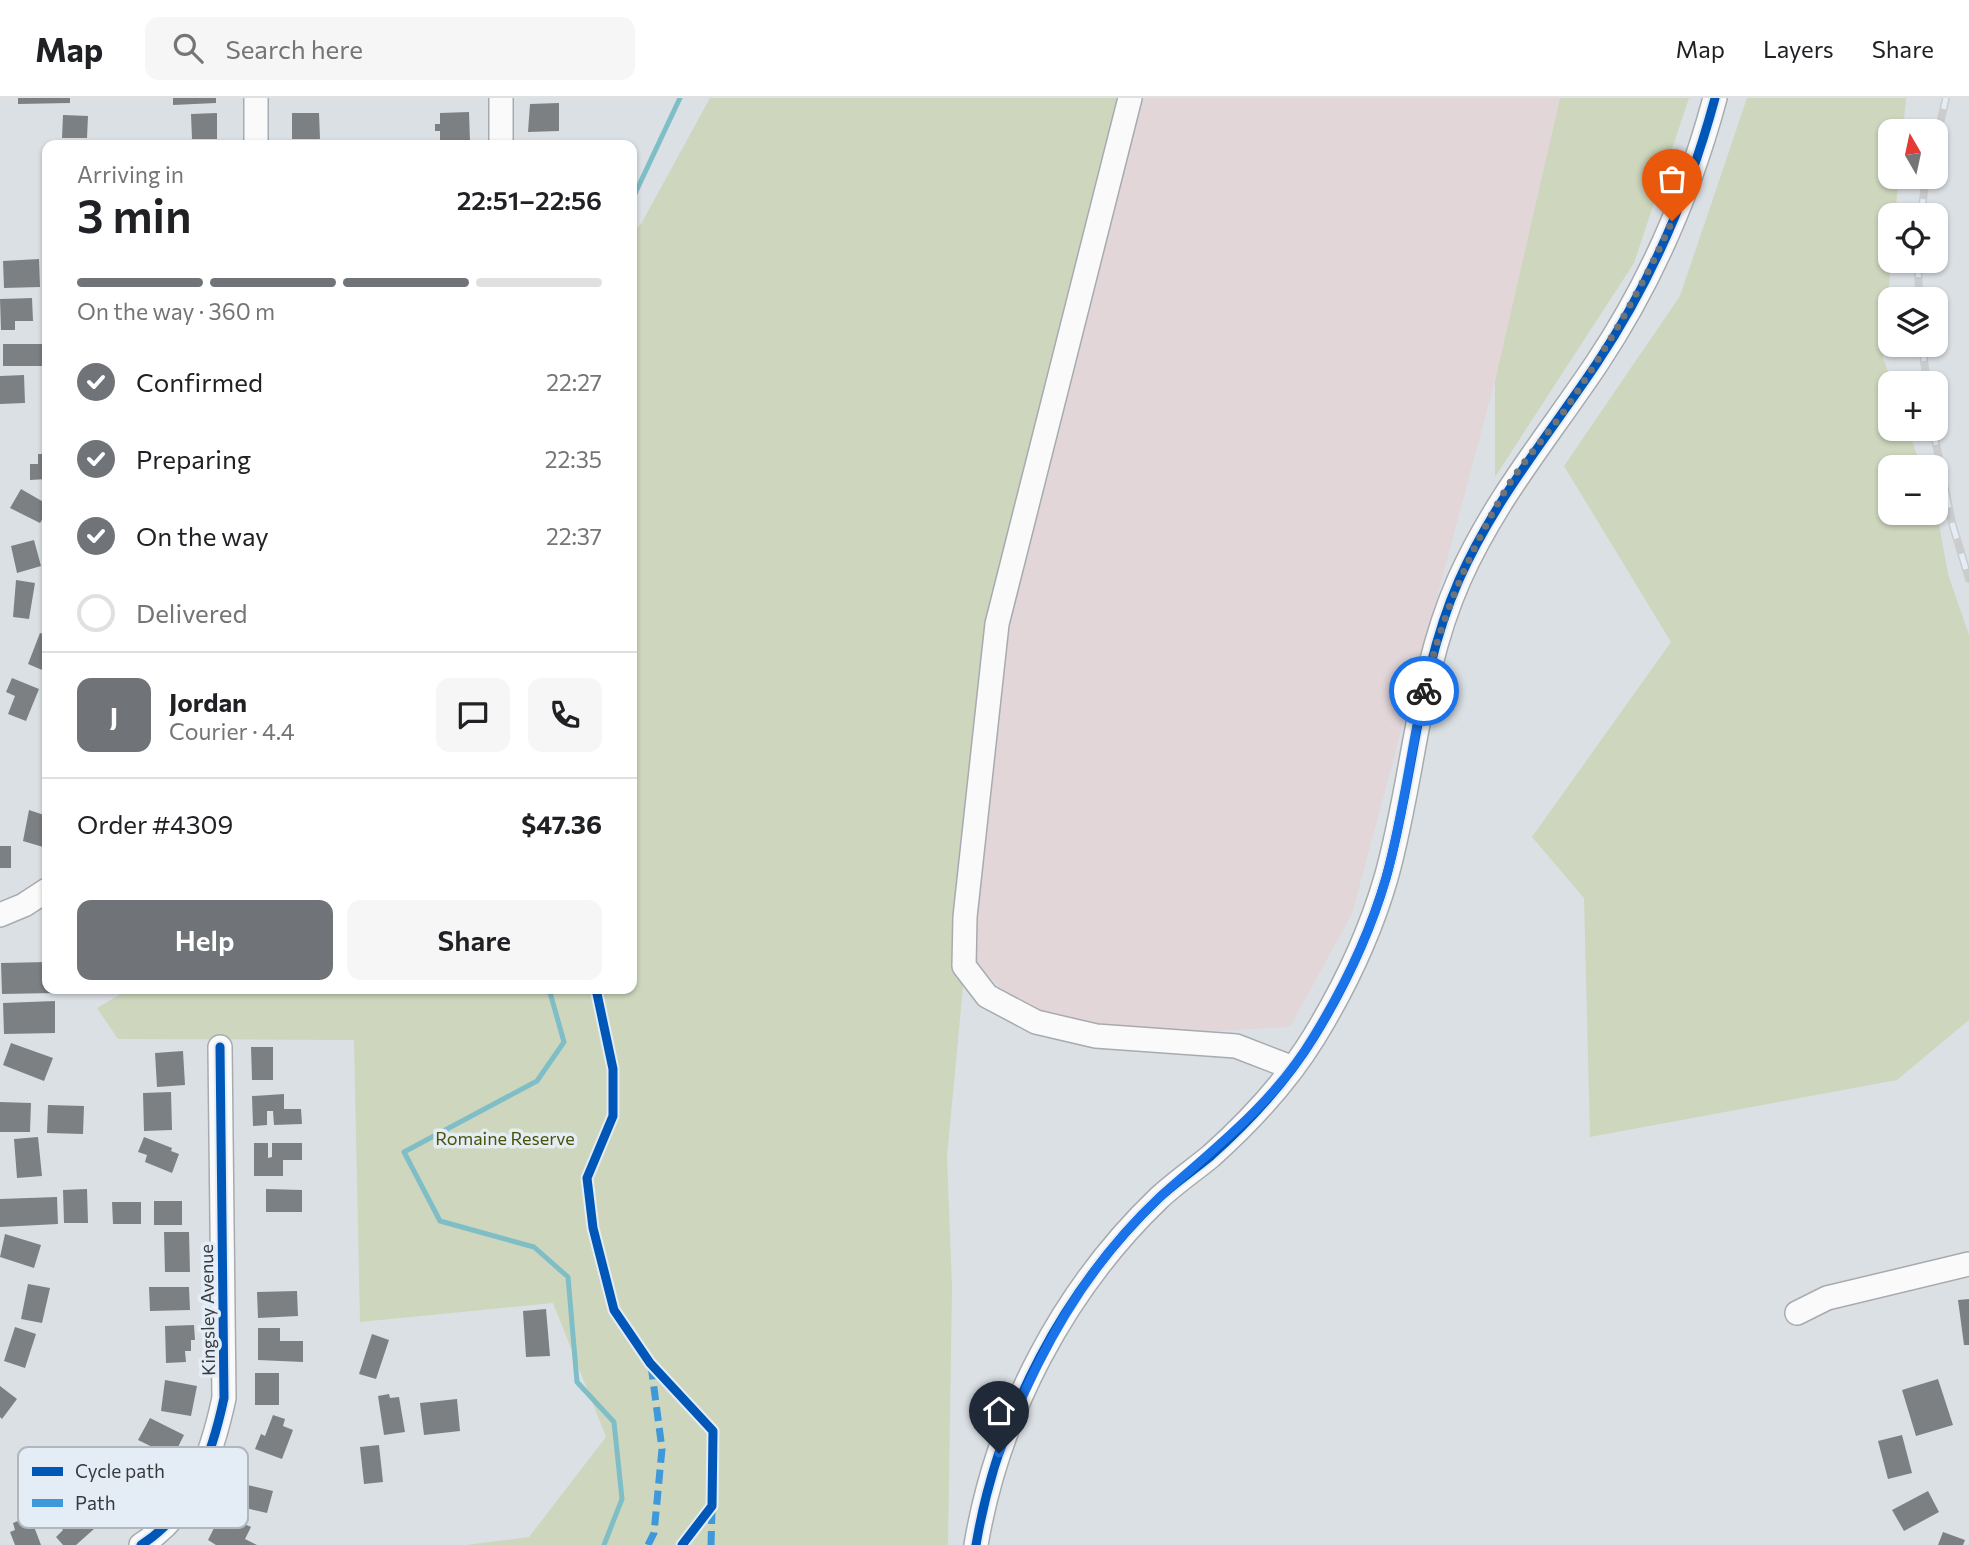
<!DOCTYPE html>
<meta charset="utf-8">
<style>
body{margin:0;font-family:Commissioner,sans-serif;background:#f6f6f6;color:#202124;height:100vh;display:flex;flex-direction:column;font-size:26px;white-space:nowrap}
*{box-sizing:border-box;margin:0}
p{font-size:23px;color:#757577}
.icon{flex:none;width:38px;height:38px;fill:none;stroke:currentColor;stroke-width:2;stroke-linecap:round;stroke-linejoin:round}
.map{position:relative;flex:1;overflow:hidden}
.details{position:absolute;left:42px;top:42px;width:595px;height:854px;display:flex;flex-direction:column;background:#fff;border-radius:14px;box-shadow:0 2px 5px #0004}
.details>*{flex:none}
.needle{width:46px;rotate:351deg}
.buttons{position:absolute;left:1878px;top:21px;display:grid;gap:14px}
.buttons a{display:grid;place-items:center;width:70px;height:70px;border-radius:14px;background:#fff;box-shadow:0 2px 5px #0004;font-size:35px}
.pin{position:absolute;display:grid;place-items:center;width:60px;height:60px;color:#fff;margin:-72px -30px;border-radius:50% 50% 50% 0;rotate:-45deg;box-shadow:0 0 7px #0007}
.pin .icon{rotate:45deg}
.courier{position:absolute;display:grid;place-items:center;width:70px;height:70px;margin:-35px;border:5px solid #1a73e8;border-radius:50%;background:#fff;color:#222;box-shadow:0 2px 9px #0007}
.overview em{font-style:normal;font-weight:600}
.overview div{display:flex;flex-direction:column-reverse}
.overview{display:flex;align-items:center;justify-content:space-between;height:119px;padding:0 35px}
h1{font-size:46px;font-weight:600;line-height:52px}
.bar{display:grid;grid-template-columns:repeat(4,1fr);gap:10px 7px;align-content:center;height:84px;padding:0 35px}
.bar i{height:9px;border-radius:5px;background:#e0e0e0}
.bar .active{background:#707478}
.bar p{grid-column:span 4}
.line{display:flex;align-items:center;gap:18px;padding:0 35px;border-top:2px solid #e0e0e0}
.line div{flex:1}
.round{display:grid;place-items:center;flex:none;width:74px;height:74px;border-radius:14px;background:#f6f6f6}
ol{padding:0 35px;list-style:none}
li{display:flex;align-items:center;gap:21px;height:77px}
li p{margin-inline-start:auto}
li .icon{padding:7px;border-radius:50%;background:#707478;color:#fff;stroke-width:4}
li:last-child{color:#757577}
li i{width:38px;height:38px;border:4px solid #e0e0e0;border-radius:50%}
.primary-button{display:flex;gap:14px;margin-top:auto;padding:14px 35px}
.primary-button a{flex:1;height:80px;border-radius:14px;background:#707478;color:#fff;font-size:28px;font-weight:600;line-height:80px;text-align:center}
.primary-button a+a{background:#f6f6f6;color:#202124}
header{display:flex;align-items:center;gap:42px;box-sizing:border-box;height:98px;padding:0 35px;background:#fff;border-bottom:2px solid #e0e0e0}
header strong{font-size:33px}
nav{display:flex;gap:38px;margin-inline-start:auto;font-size:24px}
.search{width:490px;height:63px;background:#f6f6f6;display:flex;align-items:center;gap:18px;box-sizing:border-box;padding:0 24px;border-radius:14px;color:#757577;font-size:26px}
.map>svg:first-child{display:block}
.industrial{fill:#e2d6d9}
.green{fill:#ced6bd}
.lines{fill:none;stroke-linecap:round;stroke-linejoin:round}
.stream{stroke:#80bec7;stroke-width:5}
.building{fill:#7c8083}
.minor-casing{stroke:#a7abaf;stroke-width:26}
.minor{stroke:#fafafb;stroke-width:23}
.rail-casing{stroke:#cbccce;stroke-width:8}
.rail{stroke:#e4edf6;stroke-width:5;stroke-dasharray:16;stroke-linecap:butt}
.quiet{stroke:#3e98da;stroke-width:7;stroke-dasharray:14 7;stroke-linecap:butt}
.cycleway-casing{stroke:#e4edf6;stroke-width:13}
.cycleway{stroke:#0057b8;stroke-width:9}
.done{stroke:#707478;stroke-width:7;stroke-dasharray:0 12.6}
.route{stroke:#1a73e8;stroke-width:9}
.labels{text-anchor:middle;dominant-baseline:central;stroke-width:7;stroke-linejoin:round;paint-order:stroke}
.park-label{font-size:18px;fill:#4a5308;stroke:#e4edf6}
.street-label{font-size:18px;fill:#373a3e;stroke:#e4edf6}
.key{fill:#e4edf6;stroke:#b0b7bf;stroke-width:2}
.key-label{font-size:19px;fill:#373a3e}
</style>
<header>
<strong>Map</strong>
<div class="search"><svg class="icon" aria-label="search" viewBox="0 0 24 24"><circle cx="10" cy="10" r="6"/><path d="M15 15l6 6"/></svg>Search here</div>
<nav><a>Map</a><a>Layers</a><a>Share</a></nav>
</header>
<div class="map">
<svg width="1969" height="1447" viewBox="0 0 1969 1447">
<rect width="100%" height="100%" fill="#dbe0e5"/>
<!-- industrial -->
<path class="industrial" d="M1131,0H1560L1495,283L1352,816L1290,929L1220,933L1100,931L1043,918L999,889L975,863L965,819L997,526Z"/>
<!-- green -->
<path class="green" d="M710,0H1130L997,526L947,1059L952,1189L948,1447H466L529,1439L606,1339L553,1205L360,1224L354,942L118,941L97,910L129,891H632V134L641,126Z
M1560,0H1689L1634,165L1495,379V283Z
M1747,0H1906L1903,33H1890V79H1899L1895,117H1890L1891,163L1883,260L1892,285L1890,331H1908L1921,369H1890V415H1936V409L1948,476L1969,537V922L1897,982L1590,1039L1584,800L1532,739L1671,544L1564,368L1680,198Z"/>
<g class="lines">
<!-- stream -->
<path class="stream" d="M632,102L680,0
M549,891L564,944L537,983L404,1054L440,1123L534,1149L568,1179L577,1284L614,1324L622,1401L604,1447"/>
</g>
<!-- building -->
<path class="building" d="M18,0H70V5L18,6Z
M173,0H216V5L173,7Z
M559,5V33L528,34L530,6Z
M469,14L470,43H440V33H435V26H440V15Z
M217,15V41H192L191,16Z
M292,15H319L320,41H292Z
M63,17L88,18L87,40H62Z
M39,161L40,189L4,190L3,163Z
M32,200L33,223H15V232H1L0,201Z
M3,246H47V268H3Z
M24,277L25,305L0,306V278Z
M38,356H47V381L30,382V366H38Z
M21,391L47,406V414L40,425L10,410Z
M34,442L41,468L17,475L11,448Z
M16,482L35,485L29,521L13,519Z
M40,535L47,537V574L28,566Z
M12,580L39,591L26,623L8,616L15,598L6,594Z
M29,712L47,718L43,749L23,743Z
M0,748H11V770H0Z
M47,864V891H56V895L2,896L1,865Z
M55,903V935L4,936L3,905Z
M11,945L53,960L44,983L3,967Z
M251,949H273V982H252Z
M183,953L185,987L157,989L155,955Z
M171,994L172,1032L144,1033L143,995Z
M284,996V1011H301L302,1026L274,1027L273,1013H267V1027L253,1028L252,998Z
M0,1004L31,1005L30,1034H0Z
M48,1007L84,1008L83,1036L47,1035Z
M38,1039L42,1078L17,1080L14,1041Z
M144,1039L172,1050L171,1053L179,1056L172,1075L145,1064L147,1057L138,1054Z
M254,1045H268V1060L272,1059V1045H302V1062H283V1078H254Z
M87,1091L88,1125H64L63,1092Z
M266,1091L302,1092V1114H266Z
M57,1099L58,1126L0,1129V1101Z
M154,1103H182V1127H154Z
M112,1104H141V1126H113Z
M164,1134H189L190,1174H165Z
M5,1136L41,1147L34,1170L0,1159Z
M28,1186L50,1190L42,1225L21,1221Z
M149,1189H189L190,1212L150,1213Z
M297,1193L298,1218L258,1220L257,1194Z
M1969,1201V1247H1964L1958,1202Z
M546,1211L550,1258L526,1259L523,1213Z
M194,1227L195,1242H191V1253H185L186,1264L166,1265L165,1228Z
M15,1229L36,1236L25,1270L4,1263Z
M258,1230H280V1243H303V1264L258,1262Z
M372,1236L389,1242L376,1281L359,1276Z
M255,1275H279V1307H255Z
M1938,1281L1953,1327L1916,1338L1902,1292Z
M165,1282L197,1288L191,1318L161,1313Z
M0,1288L17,1301L2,1321L0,1319Z
M389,1296L390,1300L399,1299L405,1334L384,1337L378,1298Z
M457,1301L460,1333L424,1337L420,1305Z
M273,1317L285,1321L283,1328L293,1332L282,1361L255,1351L261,1336L265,1338Z
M150,1320L184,1337L173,1359L138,1342Z
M1902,1337L1912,1375L1888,1381L1878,1343Z
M379,1347L383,1384L364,1386L360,1349Z
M239,1385L273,1393L267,1415L233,1407Z
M1928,1393L1939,1414L1904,1433L1892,1412Z
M66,1400L94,1431L76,1447H63L56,1439L63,1432L48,1416Z
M226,1417L251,1429L245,1441L257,1447H216L208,1442L216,1426L220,1428Z
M30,1418L41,1447H15L10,1434L15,1432L13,1425Z
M1943,1434L1965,1442L1963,1447H1938Z"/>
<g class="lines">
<defs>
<path id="minor" d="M256,0V47
M501,0V47
M1130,0L997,526L965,819L964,868L987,898L1036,924L1096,938L1236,948L1293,970
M0,817L24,807L47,792
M1797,1215L1827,1200L1969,1166
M141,1447C193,1414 212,1356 224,1300L220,949
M976,1447C998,1316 1064,1191 1159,1100C1175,1085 1194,1072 1211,1058C1250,1023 1287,983 1314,939C1344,890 1370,835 1386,780C1414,681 1417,577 1459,482C1495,401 1549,337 1597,265C1651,184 1690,93 1715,0"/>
</defs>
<!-- minor casing -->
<use href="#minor" class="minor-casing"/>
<!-- minor -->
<use href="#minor" class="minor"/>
<defs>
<path id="rail" d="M1936,42L1946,0
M1921,117L1926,79
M1918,163L1919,201
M1922,247L1927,285
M1933,331L1952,425L1969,481"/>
</defs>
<!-- rail casing -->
<use href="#rail" class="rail-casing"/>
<!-- rail -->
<use href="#rail" class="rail"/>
<!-- quiet -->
<path class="quiet" d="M648,1447L654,1435L662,1351L651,1267
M711,1447L712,1411"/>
<defs>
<path id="cycleway" d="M596,891L613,971V1018L587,1080L593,1130L614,1212L650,1265L713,1333L712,1408L682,1447
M141,1447C193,1414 212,1356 224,1300L220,949
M976,1447C998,1316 1064,1191 1159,1100C1175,1085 1194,1072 1211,1058C1250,1023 1287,983 1314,939C1344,890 1370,835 1386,780C1414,681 1417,577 1459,482C1495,401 1549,337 1597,265C1651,184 1690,93 1715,0"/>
</defs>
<!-- cycleway casing -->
<use href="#cycleway" class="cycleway-casing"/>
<!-- cycleway -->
<use href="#cycleway" class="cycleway"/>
</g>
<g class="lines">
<!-- done -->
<path class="done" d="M1424,593C1440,524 1466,461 1501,400C1518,368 1546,339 1567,309C1607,250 1643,189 1672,123"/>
<!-- route -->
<path class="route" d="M999,1355C1036,1259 1084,1169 1161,1098C1218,1047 1274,1005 1314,938C1344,889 1370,835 1386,780C1403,719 1410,655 1424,593"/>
</g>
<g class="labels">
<!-- park labels -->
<g class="park-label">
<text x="505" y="1040">Romaine Reserve</text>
</g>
<!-- street labels -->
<g class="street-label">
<text transform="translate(207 1212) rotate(-91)">Kingsley Avenue</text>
</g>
</g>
<!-- legend -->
<rect x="18" y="1349" width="230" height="81" rx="10" class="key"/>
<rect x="32" y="1369" width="31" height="9" fill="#0057b8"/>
<rect x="32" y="1401" width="31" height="8" fill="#3e98da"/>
<g class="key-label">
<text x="75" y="1380">Cycle path</text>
<text x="75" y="1412">Path</text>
</g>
</svg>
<div class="buttons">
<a><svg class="needle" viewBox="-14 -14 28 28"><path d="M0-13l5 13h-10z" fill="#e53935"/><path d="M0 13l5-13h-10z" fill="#757577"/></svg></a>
<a><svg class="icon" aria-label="locate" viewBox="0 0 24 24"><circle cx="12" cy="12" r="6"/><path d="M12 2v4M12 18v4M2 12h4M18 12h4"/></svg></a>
<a><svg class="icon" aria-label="layers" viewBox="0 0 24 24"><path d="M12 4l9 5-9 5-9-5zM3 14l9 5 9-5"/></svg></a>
<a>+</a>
<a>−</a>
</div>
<div class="pin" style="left:1672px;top:123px;background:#ea580c"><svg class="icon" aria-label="bag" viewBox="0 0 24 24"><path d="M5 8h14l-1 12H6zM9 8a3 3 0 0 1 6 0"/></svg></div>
<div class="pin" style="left:999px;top:1355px;background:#1f2937"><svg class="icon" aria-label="home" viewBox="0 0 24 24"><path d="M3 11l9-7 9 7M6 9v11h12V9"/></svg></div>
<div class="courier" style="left:1424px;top:593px"><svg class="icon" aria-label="bike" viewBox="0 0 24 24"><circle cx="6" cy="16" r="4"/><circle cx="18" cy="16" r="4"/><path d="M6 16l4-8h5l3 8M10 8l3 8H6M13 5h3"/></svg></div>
<section class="details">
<div class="overview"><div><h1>3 min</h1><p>Arriving in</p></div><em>22:51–22:56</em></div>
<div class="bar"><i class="active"></i><i class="active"></i><i class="active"></i><i></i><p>On the way · 360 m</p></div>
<ol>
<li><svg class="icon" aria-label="check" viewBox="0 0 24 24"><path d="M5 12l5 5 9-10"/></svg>Confirmed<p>22:27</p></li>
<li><svg class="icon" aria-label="check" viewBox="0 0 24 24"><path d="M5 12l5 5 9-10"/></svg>Preparing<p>22:35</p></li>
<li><svg class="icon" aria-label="check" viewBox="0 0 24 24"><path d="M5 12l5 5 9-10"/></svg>On the way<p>22:37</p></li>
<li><i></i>Delivered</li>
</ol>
<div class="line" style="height:126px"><b class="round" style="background:#707478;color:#fff">J</b><div><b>Jordan</b><p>Courier · 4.4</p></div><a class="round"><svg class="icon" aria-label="chat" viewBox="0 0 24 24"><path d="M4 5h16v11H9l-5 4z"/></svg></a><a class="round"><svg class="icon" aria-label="phone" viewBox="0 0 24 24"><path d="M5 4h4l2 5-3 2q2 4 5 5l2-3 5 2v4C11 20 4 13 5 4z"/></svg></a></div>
<div class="line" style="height:91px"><div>Order #4309</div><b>$47.36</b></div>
<div class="primary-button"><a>Help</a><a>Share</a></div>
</section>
</div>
